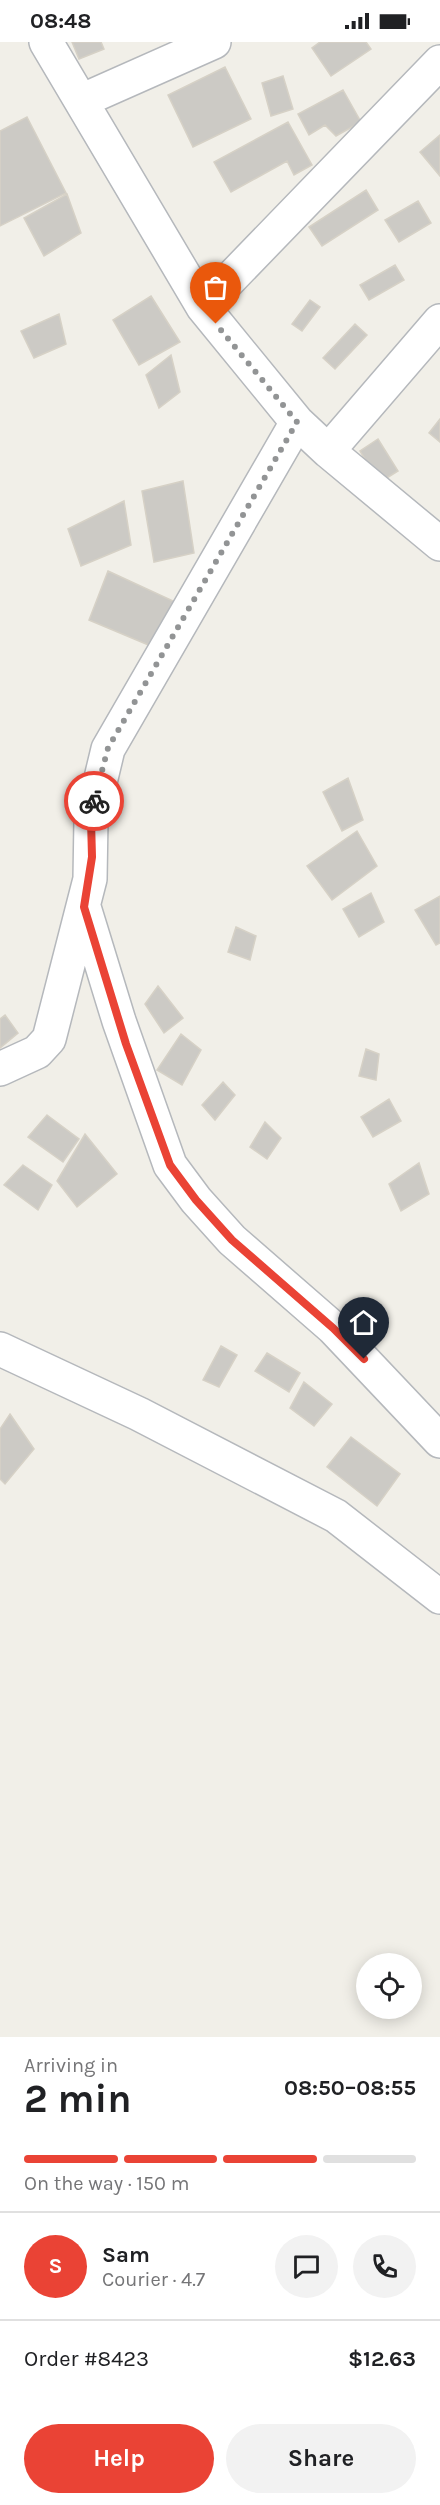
<!DOCTYPE html>
<meta charset="utf-8">
<style>
body{margin:0;font-family:Karla,sans-serif;background:#f2f2f2;color:#202124;height:100vh;display:flex;flex-direction:column;font-size:22px;white-space:nowrap}
*{box-sizing:border-box;margin:0}
p{font-size:20px;color:#757577}
.icon{flex:none;width:33px;height:33px;fill:none;stroke:currentColor;stroke-width:2;stroke-linecap:round;stroke-linejoin:round}
.map{position:relative;height:1995px;overflow:hidden}
.drawer{display:flex;flex-direction:column;background:#fff;flex:1}
.drawer>*{flex:none}
.controls{position:absolute;left:356px;top:1911px;display:grid;gap:12px}
.controls a{display:grid;place-items:center;width:66px;height:66px;border-radius:50%;background:#fff;box-shadow:0 3px 15px #0003;font-size:30px}
.pin{position:absolute;display:grid;place-items:center;width:51px;height:51px;color:#fff;margin:-62px -26px;border-radius:50% 50% 50% 0;rotate:-45deg;box-shadow:0 0 6px #0007}
.pin .icon{rotate:45deg}
.courier{position:absolute;display:grid;place-items:center;width:60px;height:60px;margin:-30px;border:4px solid #ea4335;border-radius:50%;background:#fff;color:#222;box-shadow:0 2px 8px #0007}
.summary em{font-style:normal;font-weight:700}
.summary div{display:flex;flex-direction:column-reverse}
.summary{display:flex;align-items:center;justify-content:space-between;height:102px;padding:0 24px}
h1{font-size:39px;font-weight:700;line-height:45px}
.bar{display:grid;grid-template-columns:repeat(4,1fr);gap:9px 6px;align-content:center;height:72px;padding:0 24px}
.bar i{height:8px;border-radius:4px;background:#e0e0e0}
.bar .current{background:#ea4335}
.bar p{grid-column:span 4}
.line{display:flex;align-items:center;gap:15px;padding:0 24px;border-top:2px solid #e0e0e0}
.line div{flex:1}
.round{display:grid;place-items:center;flex:none;width:63px;height:63px;border-radius:32px;background:#f2f2f2}
.button{display:flex;gap:12px;margin-top:auto;padding:12px 24px}
.button a{flex:1;height:69px;border-radius:36px;background:#ea4335;color:#fff;font-size:24px;font-weight:700;line-height:69px;text-align:center}
.button a+a{background:#f2f2f2;color:#202124}
.status{display:flex;justify-content:space-between;align-items:center;height:42px;padding:0 30px;background:#fff;direction:ltr}
.status svg{height:16px;fill:currentColor}
.map>svg:first-child{display:block}
.building{fill:#cccac5;stroke:#d6d1c6;stroke-width:1.5}
.lines{fill:none;stroke-linecap:round;stroke-linejoin:round}
.minor-casing{stroke:#b5b8bc;stroke-width:36}
.minor{stroke:#fff;stroke-width:33}
.done{stroke:#929495;stroke-width:6;stroke-dasharray:0 10.8}
.route{stroke:#ea4335;stroke-width:8}
</style>
<div class="status"><b>08:48</b><svg viewBox="0 0 49 12"><path d="M0 12V9h3v3zM5 12V6h3v6zM10 12V3h3v9zM15 12V0h3v12zM26 1h20v11H26zM47 4h2v5h-2z"/></svg></div>
<div class="map">
<svg width="440" height="1995" viewBox="0 0 440 1995">
<rect width="100%" height="100%" fill="#f1efe8"/>
<!-- building -->
<path class="building" d="M72,0H101L104,7L79,17Z
M320,0H366L371,7L331,34L312,6Z
M225,25L251,77L193,105L168,53Z
M283,34L293,67L271,74L262,41Z
M343,48L361,80L336,94L325,83L309,93L298,72Z
M27,75L66,151L0,184V89Z
M288,80L312,123L294,133L287,119L231,150L214,120Z
M440,93V134L420,110Z
M366,148L378,168L322,204L309,185Z
M67,152L81,191L44,214L24,176Z
M418,159L431,181L399,200L385,178Z
M395,223L404,238L369,258L360,243Z
M151,254L180,300L139,323L113,278Z
M310,258L320,265L302,289L292,282Z
M59,272L66,302L34,316L21,289Z
M355,282L367,293L335,327L323,316Z
M171,313L180,350L159,366L146,333Z
M440,377V400L429,391Z
M378,397L398,429L379,441L360,409Z
M183,439L194,511L154,520L142,449Z
M124,459L131,503L81,524L68,487Z
M108,529L184,564L158,607L89,578Z
M348,736L363,778L342,789L323,750Z
M357,789L377,824L332,858L307,824Z
M371,851L384,880L359,895L343,867Z
M440,854V901L436,903L415,868Z
M236,885L256,894L250,918L228,910Z
M158,944L183,976L164,991L145,962Z
M5,973L18,991L0,1006V977Z
M181,992L201,1008L182,1043L157,1028Z
M366,1007L379,1012L376,1038L359,1034Z
M223,1040L235,1053L215,1078L202,1063Z
M389,1057L401,1079L373,1095L361,1075Z
M47,1073L79,1097L63,1120L28,1095Z
M265,1080L281,1096L267,1117L250,1105Z
M85,1092L117,1132L77,1165L57,1139Z
M419,1121L429,1152L401,1169L389,1142Z
M23,1123L52,1143L38,1168L4,1143Z
M221,1304L237,1313L219,1345L203,1338Z
M267,1311L300,1331L289,1350L255,1329Z
M304,1340L332,1362L314,1384L290,1366Z
M10,1372L34,1407L5,1442L0,1437V1387Z
M351,1395L400,1432L377,1464L327,1425Z"/>
<g class="lines">
<defs>
<path id="minor" d="M46,0L203,265L297,380L328,409L440,502
M81,59L214,0
M203,265L440,20
M328,409L440,279
M84,865L119,979L170,1123L196,1158L232,1198L333,1286L440,1399
M0,1027L37,1010L49,997L90,837L91,778L108,707L297,380
M0,1307L139,1372L336,1474L440,1555"/>
</defs>
<!-- minor casing -->
<use href="#minor" class="minor-casing"/>
<!-- minor -->
<use href="#minor" class="minor"/>
</g>
<g class="lines">
<!-- done -->
<path class="done" d="M94,759L108,706L297,380L216,282"/>
<!-- route -->
<path class="route" d="M94,759L91,778L92,815L84,865L126,1002L170,1123L196,1158L232,1198L333,1286L364,1317"/>
</g>
</svg>
<div class="controls">
<a><svg class="icon" aria-label="locate" viewBox="0 0 24 24"><circle cx="12" cy="12" r="6"/><path d="M12 2v4M12 18v4M2 12h4M18 12h4"/></svg></a>
</div>
<div class="pin" style="left:216px;top:282px;background:#ea580c"><svg class="icon" aria-label="bag" viewBox="0 0 24 24"><path d="M5 8h14l-1 12H6zM9 8a3 3 0 0 1 6 0"/></svg></div>
<div class="pin" style="left:364px;top:1317px;background:#1f2937"><svg class="icon" aria-label="home" viewBox="0 0 24 24"><path d="M3 11l9-7 9 7M6 9v11h12V9"/></svg></div>
<div class="courier" style="left:94px;top:759px"><svg class="icon" aria-label="bike" viewBox="0 0 24 24"><circle cx="6" cy="16" r="4"/><circle cx="18" cy="16" r="4"/><path d="M6 16l4-8h5l3 8M10 8l3 8H6M13 5h3"/></svg></div>
</div>
<section class="drawer">
<div class="summary"><div><h1>2 min</h1><p>Arriving in</p></div><em>08:50–08:55</em></div>
<div class="bar"><i class="current"></i><i class="current"></i><i class="current"></i><i></i><p>On the way · 150 m</p></div>
<div class="line" style="height:108px"><b class="round" style="background:#ea4335;color:#fff">S</b><div><b>Sam</b><p>Courier · 4.7</p></div><a class="round"><svg class="icon" aria-label="chat" viewBox="0 0 24 24"><path d="M4 5h16v11H9l-5 4z"/></svg></a><a class="round"><svg class="icon" aria-label="phone" viewBox="0 0 24 24"><path d="M5 4h4l2 5-3 2q2 4 5 5l2-3 5 2v4C11 20 4 13 5 4z"/></svg></a></div>
<div class="line" style="height:78px"><div>Order #8423</div><b>$12.63</b></div>
<div class="button"><a>Help</a><a>Share</a></div>
</section>
